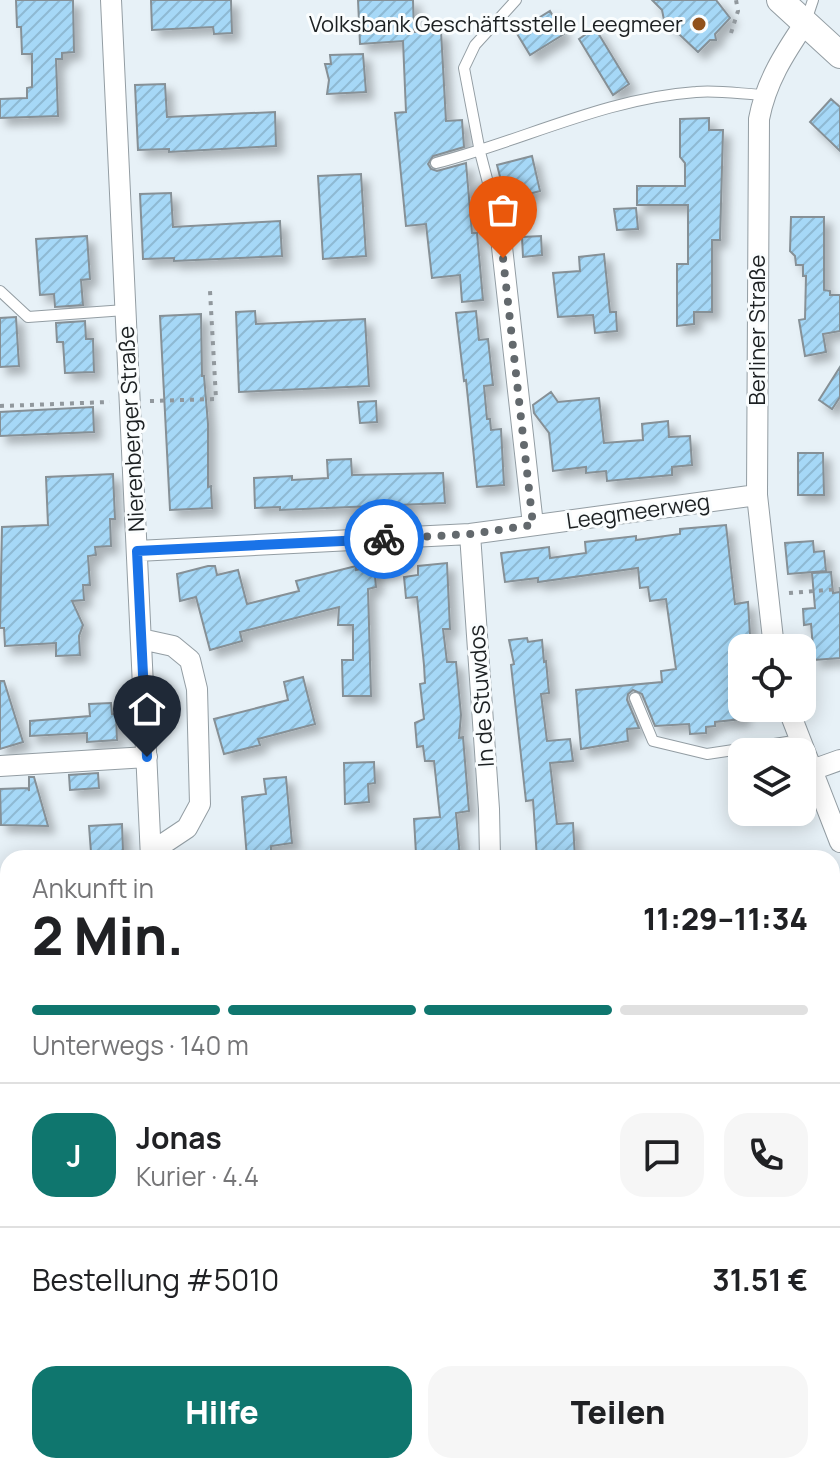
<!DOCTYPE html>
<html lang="de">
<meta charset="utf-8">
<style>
body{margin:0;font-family:Manrope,sans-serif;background:#f6f6f6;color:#202124;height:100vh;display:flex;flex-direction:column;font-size:30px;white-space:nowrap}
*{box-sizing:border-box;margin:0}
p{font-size:26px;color:#757577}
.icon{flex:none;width:44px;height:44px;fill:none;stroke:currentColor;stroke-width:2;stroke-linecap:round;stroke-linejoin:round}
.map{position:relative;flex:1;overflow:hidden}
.sheet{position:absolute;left:0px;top:850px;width:840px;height:624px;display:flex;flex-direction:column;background:#fff;border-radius:24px 24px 0 0;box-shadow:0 4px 20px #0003}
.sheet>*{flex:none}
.buttons{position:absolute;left:728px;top:634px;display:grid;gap:16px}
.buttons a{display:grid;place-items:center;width:88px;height:88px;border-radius:16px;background:#fff;box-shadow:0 4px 20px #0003;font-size:40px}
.pin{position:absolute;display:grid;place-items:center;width:68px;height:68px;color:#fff;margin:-82px -34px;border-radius:50% 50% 50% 0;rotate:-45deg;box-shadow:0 0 8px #0007}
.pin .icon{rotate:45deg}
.courier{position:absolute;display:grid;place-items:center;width:80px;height:80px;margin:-40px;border:6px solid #1a73e8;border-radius:50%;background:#fff;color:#222;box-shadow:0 2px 10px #0007}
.head em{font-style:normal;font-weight:800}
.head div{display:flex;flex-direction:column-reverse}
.head{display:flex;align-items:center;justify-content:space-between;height:136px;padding:0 32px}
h1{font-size:52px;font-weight:800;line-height:60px}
.bar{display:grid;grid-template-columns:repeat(4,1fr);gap:12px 8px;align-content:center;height:96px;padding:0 32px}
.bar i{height:10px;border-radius:6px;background:#e0e0e0}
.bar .current{background:#0f766e}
.bar p{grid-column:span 4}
.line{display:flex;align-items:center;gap:20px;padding:0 32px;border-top:2px solid #e0e0e0}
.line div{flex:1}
.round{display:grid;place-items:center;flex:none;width:84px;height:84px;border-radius:24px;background:#f6f6f6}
.primary-button{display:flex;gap:16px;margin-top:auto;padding:16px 32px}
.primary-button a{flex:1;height:92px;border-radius:24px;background:#0f766e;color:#fff;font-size:32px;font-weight:800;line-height:92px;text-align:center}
.primary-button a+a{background:#f6f6f6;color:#202124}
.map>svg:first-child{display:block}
.industrial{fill:url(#industrial-grid)}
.grass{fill:url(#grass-tufts)}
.building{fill:url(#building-hatch);stroke:#869096;stroke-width:2;filter:url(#shadow)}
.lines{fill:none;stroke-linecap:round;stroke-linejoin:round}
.service-casing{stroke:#939da3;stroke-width:12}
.minor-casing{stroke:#939da3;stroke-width:22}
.tertiary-casing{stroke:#939da3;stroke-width:28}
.path{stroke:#91989d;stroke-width:4;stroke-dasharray:4 6;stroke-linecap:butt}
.service{stroke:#fff;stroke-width:10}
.minor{stroke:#fff;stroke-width:20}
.tertiary{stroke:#fff;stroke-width:26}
.done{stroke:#63696d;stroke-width:8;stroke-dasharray:0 14.4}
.route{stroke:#1a73e8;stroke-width:10}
.poi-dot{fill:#91511b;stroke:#fafdfe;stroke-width:3}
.labels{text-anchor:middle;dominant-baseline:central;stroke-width:6;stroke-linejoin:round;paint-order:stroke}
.poi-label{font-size:22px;fill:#1c2022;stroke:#fafdfe;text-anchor:end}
.street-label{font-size:22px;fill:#1c2022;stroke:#fafdfe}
</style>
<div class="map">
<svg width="840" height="1474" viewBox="0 0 840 1474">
<defs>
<pattern id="industrial-grid" width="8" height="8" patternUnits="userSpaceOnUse" patternTransform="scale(2)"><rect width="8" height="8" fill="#d5e6f2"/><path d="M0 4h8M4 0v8" fill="none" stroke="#b6c5cf"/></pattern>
<pattern id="grass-tufts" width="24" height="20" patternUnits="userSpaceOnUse" patternTransform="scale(2)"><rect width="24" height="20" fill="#83cffc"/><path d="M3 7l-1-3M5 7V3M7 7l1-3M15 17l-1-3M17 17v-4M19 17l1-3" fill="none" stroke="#71b1d8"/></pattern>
<pattern id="building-hatch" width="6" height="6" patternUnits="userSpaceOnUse" patternTransform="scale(2)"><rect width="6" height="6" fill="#a6d8f7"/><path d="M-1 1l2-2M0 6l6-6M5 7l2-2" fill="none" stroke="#8eb9d3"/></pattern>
<filter id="shadow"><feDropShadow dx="7" dy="7" stdDeviation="4" flood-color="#0004"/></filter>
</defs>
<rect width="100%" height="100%" fill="#e7f1f7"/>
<!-- industrial -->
<path class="industrial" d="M8,1121V1466H28V1474H0V1122Z"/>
<!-- grass -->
<path class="grass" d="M0,917L8,918V959L0,1030Z"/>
<!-- building -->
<path class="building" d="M16,0H73L74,52L62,53V59H56L58,116L0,118V99L27,98V88L32,87V54H22L21,27H17Z
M151,0H231L232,33L214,34L213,27L152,30Z
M358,0H413L414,32L441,31L446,121L462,120L464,147L433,156L428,164L431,169L437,171L466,163L472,233H477L483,300L462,302L460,275L432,278L426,224L406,226L395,113L406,112L403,41L360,44Z
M652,0H716L730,18L715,34L716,40H710L698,52L664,20L662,10Z
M550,11L564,34L530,55L516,32Z
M595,28L629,84L613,95L579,39Z
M363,54L366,92L327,94L329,80L325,64H331L330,55Z
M165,84L167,117L275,112L276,146L169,152V149L138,150L135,85Z
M831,99L840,107V151L810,122Z
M709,118V130H723L720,240H712V312H694V324L677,326V264H688V205H637V186H685V163L680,157V119Z
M532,156L540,191L506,200L497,165Z
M361,174L366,256L323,259L318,176Z
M171,193L173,227L280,221L282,256L174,261V258L143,259L140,194Z
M636,208L638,229L617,230L614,209Z
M791,217H824V290L830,291V295H840V331L823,334L826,352L805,356L799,320L805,319L806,276H803V265H796L795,256L790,251Z
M87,236L90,279L81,280L83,305L55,307L54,294L40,295L36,239Z
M541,236L542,255L523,257L522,237Z
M604,254L610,312H616L617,331L595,333L593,315L558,317L553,273L580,271L579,257Z
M255,311L256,324L365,319L369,386L239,392L236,312Z
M476,311L479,340L488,339L493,385L484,386L487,419H490L491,430L501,429L504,485L477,487L466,380L464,381L456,313Z
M201,314L202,376H204L208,424V487L211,486L212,508L170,510L160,316Z
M16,317L19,366L0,367V318Z
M85,321L86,339H93L94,372L65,373L63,342H57L56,323Z
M840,367V397L832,409L819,400Z
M551,392L558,402L599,398L604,443L643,440L642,424L668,421L669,437L690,436L692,465L672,467V475L607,481L606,471L586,473V467L553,471L549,433L534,413L533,405Z
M376,401L377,422L360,423L358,402Z
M93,407L94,432L0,436V412Z
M798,453H823L824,495H798Z
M351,459L352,475L443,473L445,503L280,510V507L255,508L254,478L292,476V480L328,478L327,460Z
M113,474L115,519H110L111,546L95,547L96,555L88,556L90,585H83L84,600L72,601L83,625L79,636L80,655L56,656V643L5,646L4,628H0L2,527L48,525L46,477Z
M726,525L735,604L748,602L750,635L751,648H742V719L715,722V726L706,727V733L690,734L689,724L655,726L642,694L633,690L628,694L627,700L639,728L627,729L628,741L581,749L576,690L662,682L661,671L676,669L666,599L650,601L648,587L640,588L638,568L538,582V578L505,582L501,553L549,547L550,558L586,553L585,542L636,536V540L680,534V529Z
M813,541L814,552L824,551L826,571L788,574L785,543Z
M447,563L450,629H443L447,662H456L461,715L459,738L463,737L469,811L456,813L460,857L445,858L444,852L416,854L414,819L440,817L434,761H425L423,746L417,747L415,723L424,719L420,684L425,683L424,665L417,597L406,598L404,577L418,575V566Z
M208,566H215L217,575L238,570L247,604L299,591L296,581L356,566V570L374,566L376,587L368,589L371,696H343L342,660H353V625H338L339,607L240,632L242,641L210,650L196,597L180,601L177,574Z
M831,572L833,593L840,592V658L814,660L811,624L804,625L803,609L815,608L812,573Z
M527,638L528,642L542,640L544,662L546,661L549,693L541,694L547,741L570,739L573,761L550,763L557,824L573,823L575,858H537L533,800L526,801L511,665L514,664L509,640Z
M303,677L315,724L258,739L260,745L224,754L214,719L288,700L284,682Z
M0,681H4L23,742L0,749Z
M111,703L112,714H116L117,740L87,742V733L30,736V721L90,716L89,704Z
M374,762L375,783L368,784L369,802L345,804L344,763Z
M98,773L99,788L70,790L69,775Z
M29,777H34L48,826L1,825L0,789L28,788L29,791Z
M286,777L292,843L271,846V858H247L242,797L266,794L264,779Z
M122,824L123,851L91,852L89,826Z"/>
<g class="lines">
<defs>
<path id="service" d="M806,21L813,0
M436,163C522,141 606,98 696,92C718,90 741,94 763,95
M500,229L480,152L464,68L475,45L516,0
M0,291L28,317L125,310
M635,698L653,741L707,754L800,740
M832,1381L836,1432"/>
<path id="minor" d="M111,0L151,858
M500,229L533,525
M470,534L489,809L490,858
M137,551L470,534L757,495
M141,639L173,646L190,660L197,689L200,804L187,828L151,852
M774,648L757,495L759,119C766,82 784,54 805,23
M788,708L840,842
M0,766L147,757
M812,770L840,760
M832,935L840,922
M190,1466L191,1474
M337,1466L341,1474
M561,1474L564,1466"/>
<path id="tertiary" d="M780,0L840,55"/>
</defs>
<!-- service casing -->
<use href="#service" class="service-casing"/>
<!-- minor casing -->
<use href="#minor" class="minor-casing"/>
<!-- tertiary casing -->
<use href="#tertiary" class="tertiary-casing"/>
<!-- path -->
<path class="path" d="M731,33L738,11L736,0
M150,401L216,399L210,291
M0,406L110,402
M789,593L840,589"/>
<!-- service -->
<use href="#service" class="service"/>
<!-- minor -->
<use href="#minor" class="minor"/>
<!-- tertiary -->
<use href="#tertiary" class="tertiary"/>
</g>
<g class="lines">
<!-- done -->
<path class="done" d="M384,539L470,534L533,525L503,258"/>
<!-- route -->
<path class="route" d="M147,757L137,551L384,539"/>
</g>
<!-- markers -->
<circle class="poi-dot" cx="699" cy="24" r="8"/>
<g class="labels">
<!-- poi labels -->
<g class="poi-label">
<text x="683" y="24">Volksbank Geschäftsstelle Leegmeer</text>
</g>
<!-- street labels -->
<g class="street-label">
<text transform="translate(757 330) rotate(-90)">Berliner Straße</text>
<text transform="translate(131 429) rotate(-93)">Nierenberger Straße</text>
<text transform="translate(638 511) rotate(-8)">Leegmeerweg</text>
<text transform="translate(481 696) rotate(-94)">In de Stuwdos</text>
</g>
</g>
</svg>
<div class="buttons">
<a><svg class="icon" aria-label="locate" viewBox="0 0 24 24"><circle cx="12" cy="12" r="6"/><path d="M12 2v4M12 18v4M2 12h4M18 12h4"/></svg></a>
<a><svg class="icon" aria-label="layers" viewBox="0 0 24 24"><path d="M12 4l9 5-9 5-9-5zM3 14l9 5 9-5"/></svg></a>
</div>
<div class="pin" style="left:503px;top:258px;background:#ea580c"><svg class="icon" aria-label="bag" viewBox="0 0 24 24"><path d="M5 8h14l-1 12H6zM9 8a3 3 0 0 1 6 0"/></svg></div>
<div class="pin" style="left:147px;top:757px;background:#1f2937"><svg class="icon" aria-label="home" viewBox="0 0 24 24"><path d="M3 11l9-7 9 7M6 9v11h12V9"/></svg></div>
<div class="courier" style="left:384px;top:539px"><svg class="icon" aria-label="bike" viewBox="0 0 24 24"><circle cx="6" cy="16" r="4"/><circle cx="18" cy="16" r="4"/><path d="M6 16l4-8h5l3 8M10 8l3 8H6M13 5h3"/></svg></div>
<section class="sheet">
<div class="head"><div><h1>2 Min.</h1><p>Ankunft in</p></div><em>11:29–11:34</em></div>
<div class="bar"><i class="current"></i><i class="current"></i><i class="current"></i><i></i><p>Unterwegs · 140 m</p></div>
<div class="line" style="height:144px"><b class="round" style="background:#0f766e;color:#fff">J</b><div><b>Jonas</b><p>Kurier · 4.4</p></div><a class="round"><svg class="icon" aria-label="chat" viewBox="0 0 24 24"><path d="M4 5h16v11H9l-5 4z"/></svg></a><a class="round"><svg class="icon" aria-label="phone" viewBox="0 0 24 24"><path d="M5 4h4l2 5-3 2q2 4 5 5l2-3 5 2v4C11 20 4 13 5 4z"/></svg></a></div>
<div class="line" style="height:104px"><div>Bestellung #5010</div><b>31.51 €</b></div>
<div class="primary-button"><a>Hilfe</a><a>Teilen</a></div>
</section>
</div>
